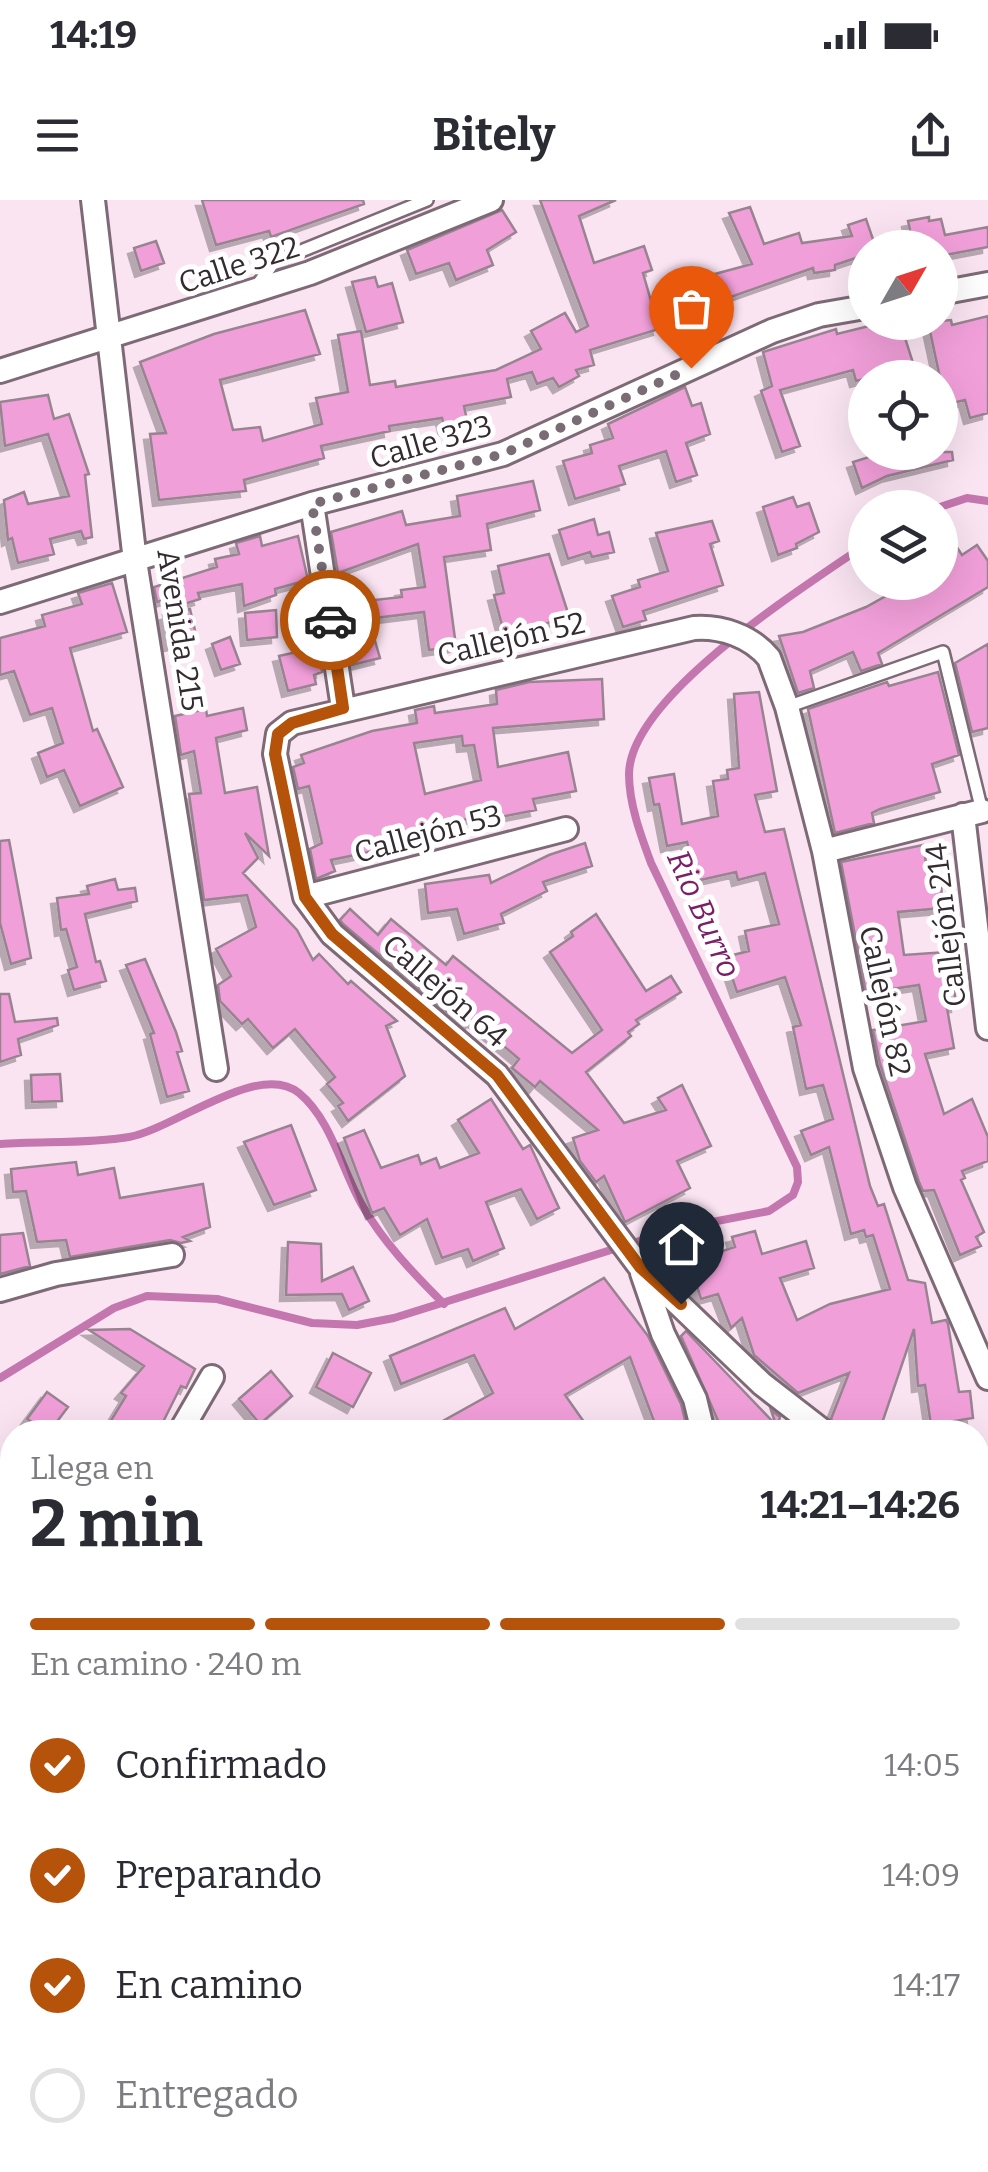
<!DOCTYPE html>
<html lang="es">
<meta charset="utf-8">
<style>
body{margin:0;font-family:Bitter,serif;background:#f2f2f3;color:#2b2b33;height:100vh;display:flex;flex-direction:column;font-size:38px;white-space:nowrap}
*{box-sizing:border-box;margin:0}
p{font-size:32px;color:#7c7c81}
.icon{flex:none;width:55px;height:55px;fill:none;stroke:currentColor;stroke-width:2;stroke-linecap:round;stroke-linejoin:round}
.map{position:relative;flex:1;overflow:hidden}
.sheet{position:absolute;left:0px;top:1220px;width:990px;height:752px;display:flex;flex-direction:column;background:#fff;border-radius:40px 40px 0 0;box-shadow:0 10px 40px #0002}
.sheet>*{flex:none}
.needle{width:65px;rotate:51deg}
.tools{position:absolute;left:848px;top:30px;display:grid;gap:20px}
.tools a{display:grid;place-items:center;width:110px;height:110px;border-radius:50%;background:#fff;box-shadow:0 10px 40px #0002;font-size:50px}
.pin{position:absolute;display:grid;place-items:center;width:85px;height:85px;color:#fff;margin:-102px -42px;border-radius:50% 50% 50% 0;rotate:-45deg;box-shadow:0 0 10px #0007}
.pin .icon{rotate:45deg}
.courier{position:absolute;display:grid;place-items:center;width:100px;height:100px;margin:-50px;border:8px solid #b45309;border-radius:50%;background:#fff;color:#222;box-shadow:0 2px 12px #0007}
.summary em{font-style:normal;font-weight:700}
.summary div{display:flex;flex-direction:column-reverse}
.summary{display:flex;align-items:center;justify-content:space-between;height:170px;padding:0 30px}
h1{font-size:65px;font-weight:700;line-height:75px}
.bar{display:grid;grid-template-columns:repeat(4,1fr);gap:15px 10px;align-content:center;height:120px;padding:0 30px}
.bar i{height:12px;border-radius:8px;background:#e1e1e2}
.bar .selected{background:#b45309}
.bar p{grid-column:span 4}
ol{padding:0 30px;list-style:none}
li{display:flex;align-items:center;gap:30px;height:110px}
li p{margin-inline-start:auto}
li .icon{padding:10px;border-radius:50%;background:#b45309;color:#fff;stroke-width:4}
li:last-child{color:#7c7c81}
li i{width:55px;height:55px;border:5px solid #e1e1e2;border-radius:50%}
.status{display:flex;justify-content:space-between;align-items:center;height:70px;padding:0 50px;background:#fff;direction:ltr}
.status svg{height:28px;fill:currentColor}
header{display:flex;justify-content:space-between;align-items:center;height:130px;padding:0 30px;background:#fff;font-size:45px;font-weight:700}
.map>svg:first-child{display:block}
.built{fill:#f2d6e8}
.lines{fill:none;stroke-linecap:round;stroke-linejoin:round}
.stream{stroke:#c476ae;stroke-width:8}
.building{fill:#f19fd9;stroke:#988491;stroke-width:2.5;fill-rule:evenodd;filter:url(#shadow)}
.service-casing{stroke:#7d6a76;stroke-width:16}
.minor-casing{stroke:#7d6a76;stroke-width:28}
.tertiary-casing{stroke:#7d6a76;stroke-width:32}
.service{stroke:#fff;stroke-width:11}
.minor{stroke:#fff;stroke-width:22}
.tertiary{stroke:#fff;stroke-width:28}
.done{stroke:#796c75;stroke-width:10;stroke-dasharray:0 18}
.route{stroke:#b45309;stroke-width:12}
.labels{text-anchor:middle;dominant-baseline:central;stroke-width:10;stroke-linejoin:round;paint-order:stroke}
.street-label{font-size:30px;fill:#342b31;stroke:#fff}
.water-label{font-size:32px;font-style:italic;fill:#7b1d67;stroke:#fff}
</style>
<div class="status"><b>14:19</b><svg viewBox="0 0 49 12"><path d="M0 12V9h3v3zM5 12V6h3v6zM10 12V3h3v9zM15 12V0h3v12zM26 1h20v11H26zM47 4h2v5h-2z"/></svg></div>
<header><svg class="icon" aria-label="menu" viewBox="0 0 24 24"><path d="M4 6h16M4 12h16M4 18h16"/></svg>Bitely<svg class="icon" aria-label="share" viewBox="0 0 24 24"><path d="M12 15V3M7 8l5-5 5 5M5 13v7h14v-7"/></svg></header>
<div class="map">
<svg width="988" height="1972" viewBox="0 0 988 1972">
<defs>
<filter id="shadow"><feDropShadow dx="-6" dy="6" stdDeviation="0" flood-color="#0004"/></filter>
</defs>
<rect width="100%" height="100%" fill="#fae4f2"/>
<!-- built -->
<path class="built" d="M988,1840V1972H915L922,1960H978V1859Z"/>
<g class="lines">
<!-- stream -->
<path class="stream" d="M937,308L967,298L988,301
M0,944C42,941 88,944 129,937C174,929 259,860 299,893C331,919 342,970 362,1005C384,1043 413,1073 444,1104
M0,1178L114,1108L147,1096L217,1099L312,1123L357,1125L394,1118L681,1028L769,1011L793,995L798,982L797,967L651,663C641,636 629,604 629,574C630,496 803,388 865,345"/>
</g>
<!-- building -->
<path class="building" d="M202,0H363L364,4L271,37L269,31L216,45Z
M540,0H616L579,16L594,63L644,46L652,70L643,73L659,129L590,150L594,165L576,170L579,176L559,187L553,178L537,184L532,172L507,179L511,197L464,206L468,225L445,230L442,218L389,226L390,231L321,246L324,258L244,280L246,291L159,300L150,234L166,233L140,162L214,134L305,110L320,154L220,180L233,230L260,227L263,241L322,224L316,198L348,192L338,135L361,131L370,185L395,181L396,187L496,170L541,149L531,131L565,113L576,132L588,126Z
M750,7L764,44L799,33L802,43L852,36L848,25L866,19L876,48H865V55L835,65V70L814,73L813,68L722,100L715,74L752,64L729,13Z
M502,10L516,32L487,50L493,65L456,80L449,63L416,74L407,50Z
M929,17V21L941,19L945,35L988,27V47L940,56V48H914L908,21Z
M156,41L164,63L141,71L134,48Z
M375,77L378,87L392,83L403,122L366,132L352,82Z
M988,116V213L970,218L965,200L940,206V178L928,122L951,120L952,125Z
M885,122H900L914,166L856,181L853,170L780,190L800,246L782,252L761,191L772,186L763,152L836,129L837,134Z
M685,187L692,206L701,203L710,234L686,243L697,275L676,282L666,251L619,266L625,284L575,299L563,261L592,253L590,245L613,238L608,224Z
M48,195L54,219L69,214L89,274L85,275L92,337L84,339L81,331L50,339L54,354L18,363L12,338L8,340L4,300L24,292L28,304L69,296L48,234L5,246L0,202Z
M885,252H952L953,260L887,276L862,288L853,262Z
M533,281L540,310L487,324L491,350L444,357L456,446L429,450L424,412L367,419L365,401L402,397L401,390L425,387L418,344L338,373L331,332L402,311L406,325L460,316L457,296Z
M793,297L797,307L809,303L819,332L796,344L797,348L778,355L763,307Z
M594,319L598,335L609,332L614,352L592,357L590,352L568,359L559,330Z
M712,321L719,341L710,344L723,385L643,411L646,420L623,427L612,396L640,387L638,380L668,371L656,333Z
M260,336L262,346L298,336L308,380L275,389L276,395L244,406L242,384L198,393L200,399L175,407L172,398L157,402L154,387L217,367L215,359L239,354L236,343Z
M977,345L988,361V387L878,453L882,464L861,471L853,452L810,471L814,488L798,493L779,436L803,432L866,407L911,382H940V356L956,346L962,355Z
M549,354L569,416L505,437L494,395L504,393L498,366Z
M112,383L127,432L70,448L93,531L97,529L123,587L80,606L64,570L47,577L38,553L63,543L52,508L30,515L14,471L0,475V438L45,426L42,415L82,404L78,393Z
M190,409L197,439L170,445L163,415Z
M276,410L277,437L247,440L245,413Z
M373,434L380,458L352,465L348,440Z
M230,437L240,464L221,470L212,444Z
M988,444V528L972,532L955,463Z
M319,447L322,472L314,475L316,484L288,491L279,456Z
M938,472L959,555L932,564L940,592L880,609L872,613L874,623L835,633L808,509L887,482L889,486Z
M602,479L604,519L493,528L498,567L568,552L576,591L533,599L536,610L490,619L489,613L411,634L412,638L383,644L384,649L331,660L335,671L316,679L310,649L322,643L309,586L298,589L293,567L304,563L301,555L372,531L417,523L415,510L434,506L435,513L497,504L496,490L529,482ZM462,536L463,546L474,545L481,580L425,594L414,543Z
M759,492L777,591L755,595L765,632L784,629L870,986L878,1006L884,1004L908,1080L925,1083L932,1123L946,1120L948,1124L959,1192L970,1191L973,1218L948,1222L949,1232H932L925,1185L918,1186L914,1129L879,1232H839L831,1219L849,1173L798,1193L754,1155L742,1118L731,1128L718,1094L701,1099L689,1062L735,1047L732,1037L755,1031L762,1054L806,1041L814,1068L780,1078L797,1120L830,1104L890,1089L873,1035L866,1037L864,1030L851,1034L829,947L811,955L801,931L833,919L823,885L806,889L793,827L801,825L785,777L737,792L725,757L749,751L745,731L779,724L765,673L738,680L736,672L696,681L687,642L667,646L659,604L654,605L649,578L674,574L682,624L718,616L713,581L728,579L727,570L739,568L734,494Z
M243,508L247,530L216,538L225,593L257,587L269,656L245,633L258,658L243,673L297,730L313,760L319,754L348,784L351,781L397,821L386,826L405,876L348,921L338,906L343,903L327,884L335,877L295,829L273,848L248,819L242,824L220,801L218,785L231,776L216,749L256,727L247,695L204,700L189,594L201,593L194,551L181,555L175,516L206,509L207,516Z
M9,640L31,758L11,764L0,723V641Z
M585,643L592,666L543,682L547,691L501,714L504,723L464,734L457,709L428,713L425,684L489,675L491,683L549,655Z
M923,645L928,674L940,673L943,708L898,712L904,755L946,752L950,787L953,786L957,806L947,808L954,848L925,854L944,914L972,899L988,937V961L962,971L965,978L961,980L984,1032L976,1037L981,1046L960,1055L934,990L923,991L919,982L880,864L873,830L926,821L919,785L866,793L841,662Z
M115,679L118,690L135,688L137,701L85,714L96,762L100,761L106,781L74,790L68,770L77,767L66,729L61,730L57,698L89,694L87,686Z
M350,709L378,735L391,719L446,765L453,756L572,853L602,830L550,752L573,736L571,732L596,714L646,791L671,776L681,792L636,820L639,824L628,832L631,836L586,872L624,923L666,910L658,898L682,885L711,946L677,961L690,988L625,1022L604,976L596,982L580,961L573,938L598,930L540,881L535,887L512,868L519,859L473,820L471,823L451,807L447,812L343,724L340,720Z
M145,759L176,832L182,851L177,852L189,891L167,897L150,834L154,833L126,765Z
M0,794H9L15,822L57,818L58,825L18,839L21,855L0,862Z
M60,874L62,901L32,902L31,875Z
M491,899L523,949L530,945L559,1008L537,1019L521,989L486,1002L504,1048L473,1061L468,1049L442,1058L427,1019L400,1035L384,1008L372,1013L344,938L364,930L381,968L418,955L421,964L436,958L440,968L479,953L458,920Z
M291,925L316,990L274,1005L244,942Z
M76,962L78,975L114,968L120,998L203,984L210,1027L183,1037L190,1041L181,1043L170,1040L70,1057L66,1040L37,1042L26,991L13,992L11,969Z
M23,1033L30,1066L0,1074V1035Z
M288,1042L321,1044L322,1081L353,1067L369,1101L349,1110L342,1094L286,1095Z
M604,1078L648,1136L681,1204L688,1232H658L630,1157L565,1195L584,1222L568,1232H423L493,1193L474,1155L401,1184L390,1156L505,1108L515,1129Z
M130,1129L195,1169L186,1188L181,1186L158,1232H104L126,1196L121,1193L144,1166L89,1130Z
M686,1131L776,1225L771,1210L780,1217L777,1227L783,1232H723L681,1136Z
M333,1153L371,1173L353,1207L316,1187Z
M271,1171L292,1196L260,1224L239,1199Z
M47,1192L68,1207L49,1232L27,1219Z"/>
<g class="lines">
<defs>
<path id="service" d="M256,87L274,62L427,0
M787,507L943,452L982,611"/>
<path id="minor" d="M93,0L135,361L216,869
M940,93L988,84
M0,171L310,73L491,0
M312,304L343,508
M0,402L312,304L503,254L772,131L819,115L865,107
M963,615L988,828
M824,651L982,611
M305,697L566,629
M642,1073L663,1134L695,1199L703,1232
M0,1090L56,1074L172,1055
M180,1232L212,1177
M824,1232L762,1184L640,1067L497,875L332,734L305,697L275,554L278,534L292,523L694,428C721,426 751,436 769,458L787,507L824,651L865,868L905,987L988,1178
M978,1318L988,1322
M0,1403L12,1410
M978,1523L988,1490
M0,1578L12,1569
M978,1807L988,1788
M0,1868L12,1872
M280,1960L295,1972
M727,1972L735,1960
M887,1972L893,1960"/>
<path id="tertiary" d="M978,1507L988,1513
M95,1972L101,1960
M133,1972L139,1960"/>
</defs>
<!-- service casing -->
<use href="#service" class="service-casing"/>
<!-- minor casing -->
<use href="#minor" class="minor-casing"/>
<!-- tertiary casing -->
<use href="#tertiary" class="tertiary-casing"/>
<!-- service -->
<use href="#service" class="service"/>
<!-- minor -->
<use href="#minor" class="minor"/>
<!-- tertiary -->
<use href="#tertiary" class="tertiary"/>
</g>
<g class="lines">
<!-- done -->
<path class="done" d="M330,420L312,304L503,254L691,168"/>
<!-- route -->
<path class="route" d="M330,420L343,508L292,523L278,534L275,554L305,697L332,734L497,875L640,1067L681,1104"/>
</g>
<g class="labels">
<!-- street labels -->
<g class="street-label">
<text transform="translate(239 65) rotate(-18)">Calle 322</text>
<text transform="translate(431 242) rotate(-16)">Calle 323</text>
<text transform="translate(180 430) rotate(81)">Avenida 215</text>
<text transform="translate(511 439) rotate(-13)">Callejón 52</text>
<text transform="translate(428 634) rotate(-15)">Callejón 53</text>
<text transform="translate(946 725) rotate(-97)">Callejón 214</text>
<text transform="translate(445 791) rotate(41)">Callejón 64</text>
<text transform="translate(885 801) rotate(78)">Callejón 82</text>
</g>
<!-- water labels -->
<g class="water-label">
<text transform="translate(704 714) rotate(66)">Rio Burro</text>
</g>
</g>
</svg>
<div class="tools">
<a><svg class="needle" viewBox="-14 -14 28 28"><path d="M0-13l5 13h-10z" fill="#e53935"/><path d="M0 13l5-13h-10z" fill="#7c7c81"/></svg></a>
<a><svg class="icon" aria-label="locate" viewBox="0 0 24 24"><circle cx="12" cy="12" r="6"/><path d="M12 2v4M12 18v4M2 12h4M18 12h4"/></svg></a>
<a><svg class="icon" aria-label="layers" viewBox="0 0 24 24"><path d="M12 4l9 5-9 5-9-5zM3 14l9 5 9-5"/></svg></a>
</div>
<div class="pin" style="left:691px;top:168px;background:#ea580c"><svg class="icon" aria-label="bag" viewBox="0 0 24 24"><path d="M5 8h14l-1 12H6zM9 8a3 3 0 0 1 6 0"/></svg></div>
<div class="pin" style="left:681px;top:1104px;background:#1f2937"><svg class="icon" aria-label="home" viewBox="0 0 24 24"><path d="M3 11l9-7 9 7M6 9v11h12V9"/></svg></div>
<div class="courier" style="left:330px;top:420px"><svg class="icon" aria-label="car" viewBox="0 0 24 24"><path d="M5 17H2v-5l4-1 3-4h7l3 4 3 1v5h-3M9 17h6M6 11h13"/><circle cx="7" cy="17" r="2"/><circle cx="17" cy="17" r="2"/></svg></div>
<section class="sheet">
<div class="summary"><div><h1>2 min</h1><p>Llega en</p></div><em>14:21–14:26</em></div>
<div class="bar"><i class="selected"></i><i class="selected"></i><i class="selected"></i><i></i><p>En camino · 240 m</p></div>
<ol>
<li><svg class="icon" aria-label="check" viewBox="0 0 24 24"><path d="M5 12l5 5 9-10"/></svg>Confirmado<p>14:05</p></li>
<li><svg class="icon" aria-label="check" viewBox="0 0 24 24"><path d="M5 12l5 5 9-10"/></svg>Preparando<p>14:09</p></li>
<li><svg class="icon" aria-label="check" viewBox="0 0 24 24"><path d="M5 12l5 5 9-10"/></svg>En camino<p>14:17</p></li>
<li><i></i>Entregado</li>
</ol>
</section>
</div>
